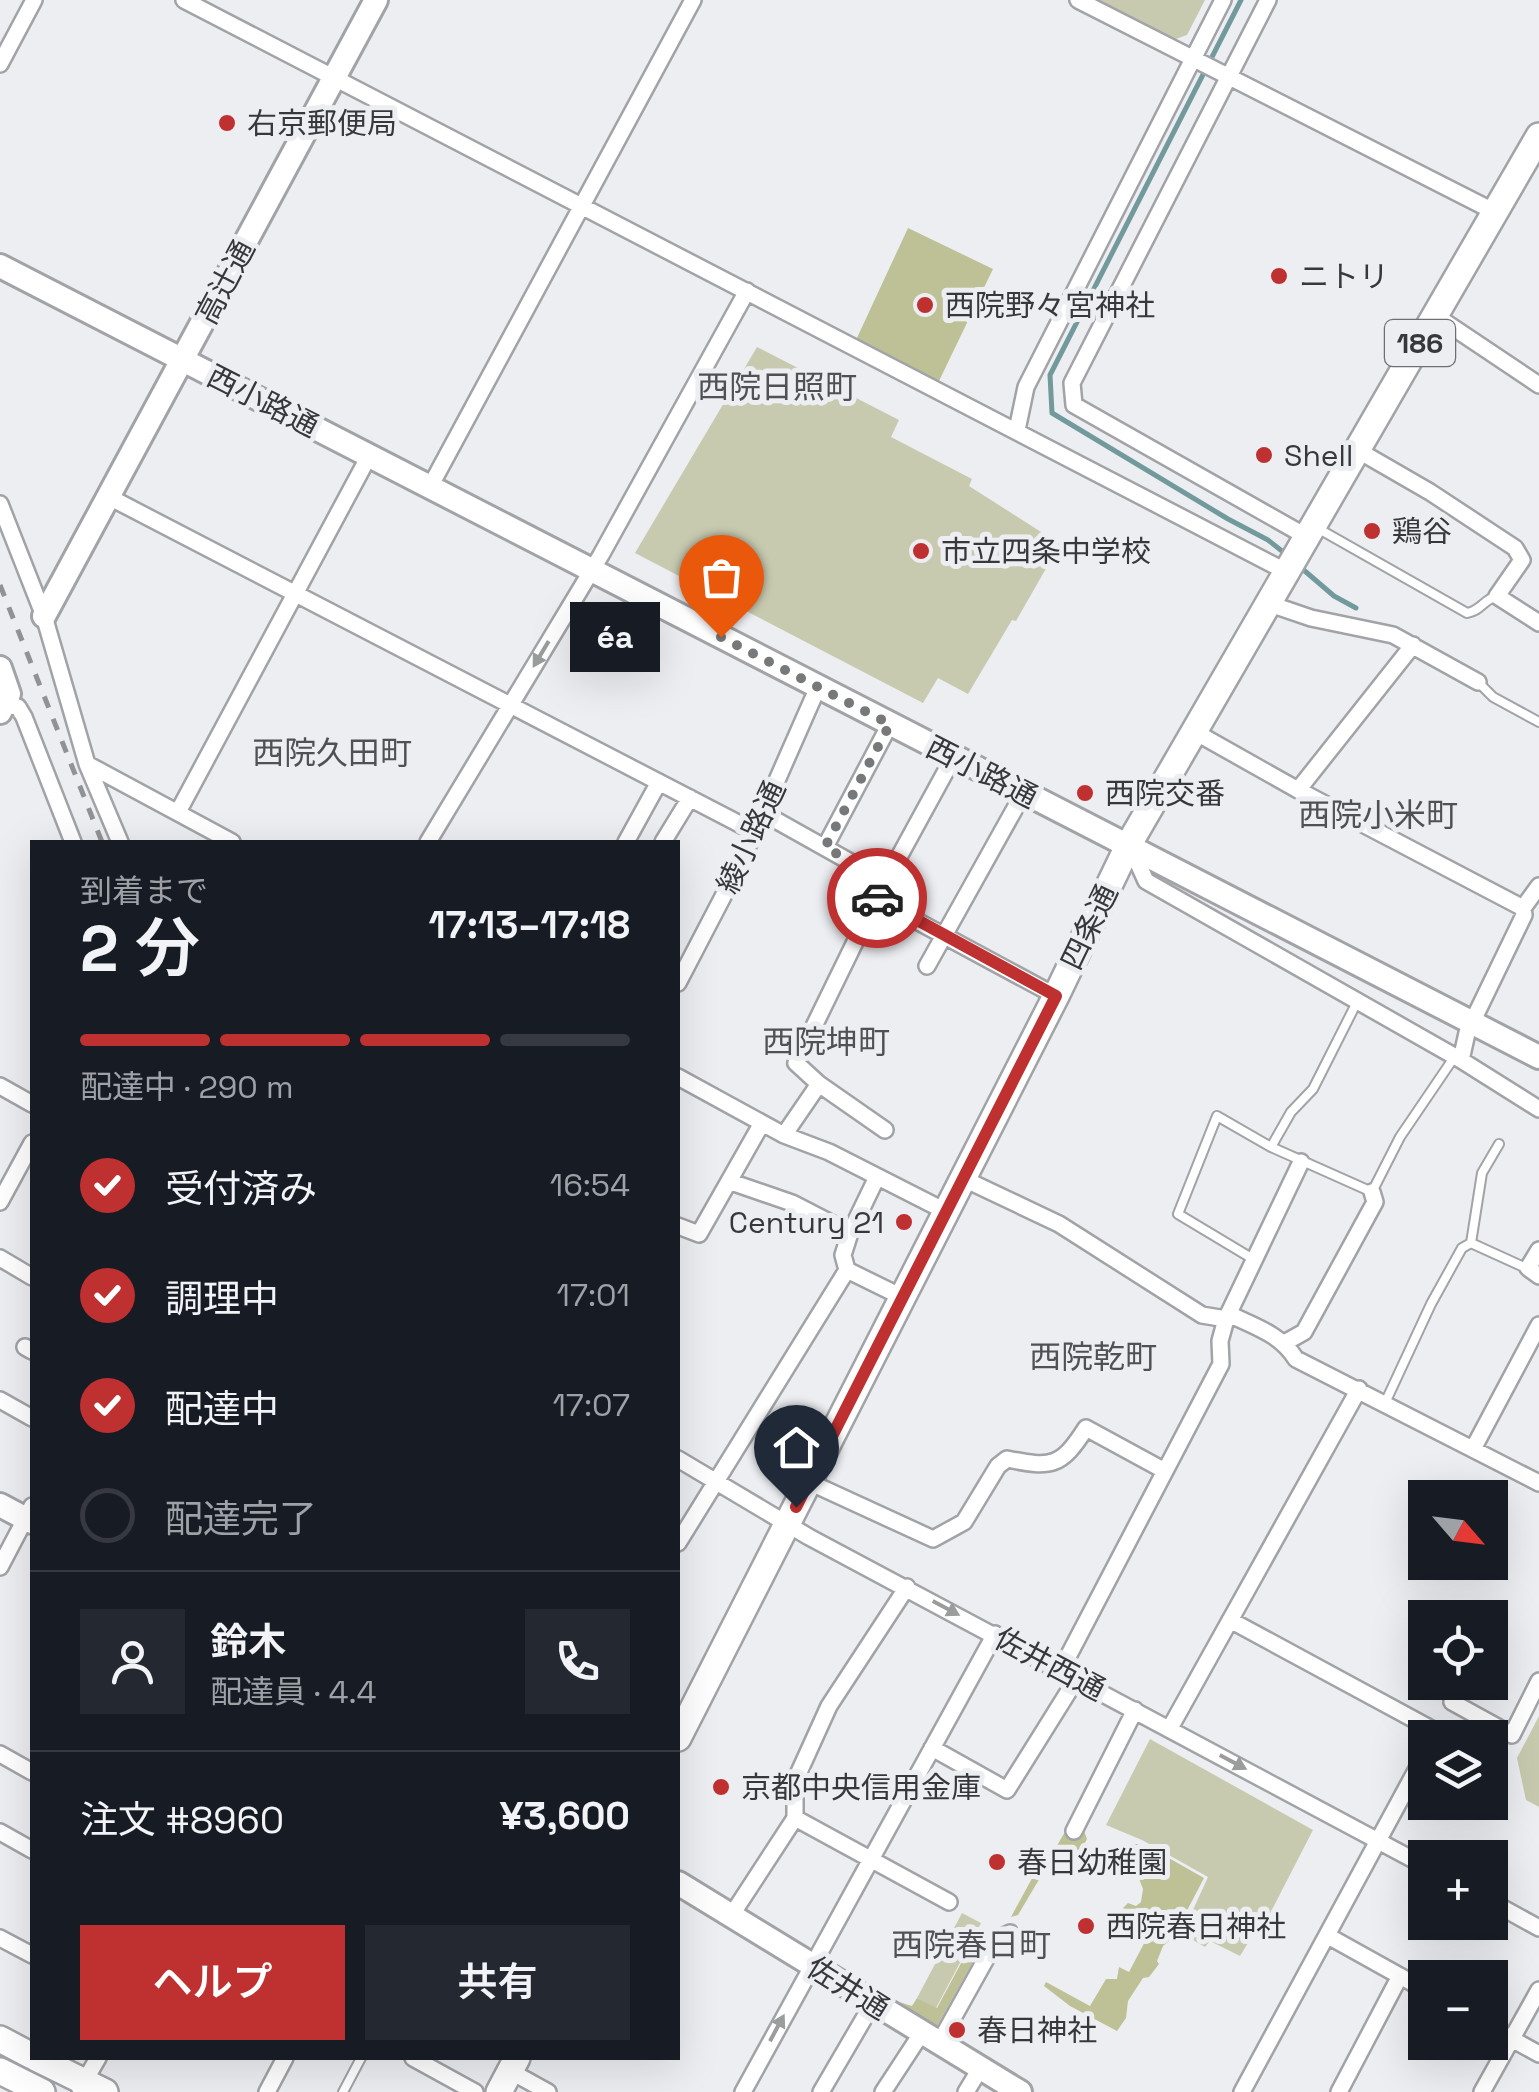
<!DOCTYPE html>
<html lang="ja">
<meta charset="utf-8">
<style>
body{margin:0;font-family:"Space Grotesk","Noto Sans JP",sans-serif;background:#242831;color:#f1f3f6;height:100vh;display:flex;flex-direction:column;font-size:38px;white-space:nowrap}
*{box-sizing:border-box;margin:0}
p{font-size:32px;color:#9ea1a6}
.icon{flex:none;width:55px;height:55px;fill:none;stroke:currentColor;stroke-width:2;stroke-linecap:round;stroke-linejoin:round}
.map{position:relative;flex:1;overflow:hidden}
.panel{position:absolute;left:30px;top:840px;width:650px;height:1220px;display:flex;flex-direction:column;background:#171b24;border-radius:0px;box-shadow:0 10px 40px #0002}
.panel>*{flex:none}
.needle{width:65px;rotate:118deg}
.buttons{position:absolute;left:1408px;top:1480px;display:grid;gap:20px}
.buttons a{display:grid;place-items:center;width:100px;height:100px;border-radius:0px;background:#171b24;box-shadow:0 10px 40px #0002;font-size:50px}
.pin{position:absolute;display:grid;place-items:center;width:85px;height:85px;color:#fff;margin:-102px -42px;border-radius:50% 50% 50% 0;rotate:-45deg;box-shadow:0 0 10px #0007}
.pin .icon{rotate:45deg}
.courier{position:absolute;display:grid;place-items:center;width:100px;height:100px;margin:-50px;border:8px solid #bf3030;border-radius:50%;background:#fff;color:#222;box-shadow:0 2px 12px #0007}
.bubble{position:absolute;height:70px;border-radius:0px;background:#171b24;box-shadow:0 10px 40px #0002;font-size:32px;font-weight:600;line-height:70px;text-align:center}
.overview em{font-style:normal;font-weight:600}
.overview div{display:flex;flex-direction:column-reverse}
.overview{display:flex;align-items:center;justify-content:space-between;height:170px;padding:0 50px}
h1{font-size:65px;font-weight:600;line-height:75px}
.bar{display:grid;grid-template-columns:repeat(4,1fr);gap:15px 10px;align-content:center;height:120px;padding:0 50px}
.bar i{height:12px;border-radius:8px;background:#363941}
.bar .selected{background:#bf3030}
.bar p{grid-column:span 4}
.line{display:flex;align-items:center;gap:25px;padding:0 50px;border-top:2px solid #363941}
.line div{flex:1}
.round{display:grid;place-items:center;flex:none;width:105px;height:105px;border-radius:0px;background:#242831}
ol{padding:0 50px;list-style:none}
li{display:flex;align-items:center;gap:30px;height:110px}
li p{margin-inline-start:auto}
li .icon{padding:10px;border-radius:50%;background:#bf3030;color:#fff;stroke-width:4}
li:last-child{color:#9ea1a6}
li i{width:55px;height:55px;border:5px solid #363941;border-radius:50%}
.primary-button{display:flex;gap:20px;margin-top:auto;padding:20px 50px}
.primary-button a{flex:1;height:115px;border-radius:0px;background:#bf3030;color:#fff;font-size:40px;font-weight:600;line-height:115px;text-align:center}
.primary-button a+a{background:#242831;color:#f1f3f6}
.map>svg:first-child{display:block}
.green{fill:#c8cab0}
.forest{fill:#bdc195}
.lines{fill:none;stroke-linecap:round;stroke-linejoin:round}
.stream{stroke:#729a9d;stroke-width:5}
.lane-casing{stroke:#a2a3a7;stroke-width:12}
.street-casing{stroke:#a2a3a7;stroke-width:20}
.secondary-casing{stroke:#a2a3a7;stroke-width:28}
.primary-casing{stroke:#a2a3a7;stroke-width:30}
.lane{stroke:#fff;stroke-width:8}
.street{stroke:#fff;stroke-width:15}
.secondary{stroke:#fff;stroke-width:22}
.primary{stroke:#fff;stroke-width:25}
.rail{stroke:#919295;stroke-width:5;stroke-dasharray:12 12;stroke-linecap:butt}
.oneway{fill:#9b9c9c}
.done{stroke:#77787a;stroke-width:10;stroke-dasharray:0 18}
.route{stroke:#bf3030;stroke-width:12}
.poi-dot{fill:#bf3030;stroke:#edeef2;stroke-width:4}
.labels{text-anchor:middle;dominant-baseline:central;stroke-width:10;stroke-linejoin:round;paint-order:stroke}
.shield{fill:#edeef2;stroke:#6e6f71;stroke-width:2.5}
.shield-label{font-size:28px;font-weight:bold;fill:#37383a}
.poi-label{font-size:30px;fill:#37383a;stroke:#edeef2;text-anchor:start}
.street-label{font-size:30px;fill:#37383a;stroke:#edeef2}
.neighbourhood-label{font-size:32px;fill:#505155;stroke:#edeef2}
</style>
<div class="map">
<svg width="1539" height="2092" viewBox="0 0 1539 2092">
<rect width="100%" height="100%" fill="#edeef2"/>
<!-- green -->
<path class="green" d="M1096,0H1205L1187,35L1173,40Z
M757,347L899,420L891,437L972,479L969,486L1060,544L1016,621L1012,620L968,694L938,678L923,703L635,553Z
M1539,1716V1807L1526,1800L1517,1758Z
M1150,1739L1313,1830L1259,1935L1254,1933L1240,1956L1210,1941L1205,1947L1182,1934L1208,1877L1142,1840L1106,1825Z
M962,1913L981,1923L936,2008L917,1998Z"/>
<!-- forest -->
<path class="forest" d="M908,228L993,269L938,383L856,340Z
M1083,1828L1087,1839L1070,1871H1044L1018,1915L1011,1917L1036,1871L1033,1868L1042,1852L1051,1856L1066,1830L1072,1834Z
M1134,1844H1144L1204,1878L1181,1922L1182,1930L1163,1946L1157,1961L1159,1964L1149,1977L1143,1978L1128,2001L1126,2018L1117,2031L1070,2006L1044,1986L1046,1982L1090,2006L1106,1979H1117L1119,1967L1129,1972L1149,1934L1137,1927L1134,1930L1128,1926L1121,1933L1117,1929L1121,1923L1125,1924L1120,1921L1126,1911L1123,1908L1128,1903L1136,1906L1141,1902L1143,1889L1138,1876L1140,1871L1147,1873L1150,1870L1146,1857L1142,1862L1128,1854Z
M975,1937L988,1943L982,1954L978,1953L937,2026L899,2002L912,2006L917,1998L937,2008Z"/>
<g class="lines">
<!-- stream -->
<path class="stream" d="M1241,0L1050,375L1052,413L1228,519L1268,540L1287,555
M1299,566L1334,596L1356,608"/>
<defs>
<path id="lane" d="M1319,529L1467,613C1481,611 1484,599 1497,596
M1478,682L1493,697L1539,722
M1499,1144L1482,1173L1471,1243L1526,1268
M1271,1147L1291,1112L1313,1089L1357,1002
M1253,1259L1178,1214L1217,1116L1271,1147L1372,1192L1400,1137L1455,1056
M1385,1403L1431,1304L1462,1248L1471,1243
M343,2092L361,2058"/>
<path id="street" d="M184,0L1289,573
M1078,0L1495,212
M1268,0L1072,383L1074,405L1309,538
M0,64L34,0
M1436,316L1539,385
M1017,430L1026,387L1223,0
M1359,451L1430,492L1515,548L1522,560L1497,596L1539,623
M431,485L693,0
M109,497L755,832
M0,504L44,616L87,764L120,842
M1270,604L1311,618L1393,635L1478,682
M3,705L18,707L24,717L73,842
M1195,732L1298,790L1523,908
M87,764L232,842
M1298,790L1413,645
M178,812L369,456
M763,813L886,882
M428,842L601,555L747,291
M626,842L659,782
M663,842L690,798
M825,847L890,724
M1131,848L1146,881L1461,1060L1539,1109
M876,899L1056,996
M927,966L1023,794
M678,983L741,862L818,687
M1461,1060L1467,1033L1524,915L1523,908L1539,886
M678,1077L784,1135L829,1152L945,1211
M819,1084L885,1130
M0,1086L32,1104
M784,1135L819,1084L796,1063L876,899L953,758
M877,1177L850,1233L843,1255L847,1270L902,1297
M962,1178L1059,1224L1202,1315L1226,1319L1233,1316C1258,1328 1281,1335 1296,1359L1539,1483
M731,1182L792,1203L850,1233
M0,1202L32,1143
M678,1226L699,1234L762,1123
M1539,1250L1528,1268L1539,1276
M0,1258L32,1277
M1286,1342L1304,1332L1375,1202L1372,1192
M25,1347L32,1351
M0,1400L32,1418
M1473,1449L1539,1325
M678,1459L809,1537L1425,1866
M809,1482L933,1539L964,1522L998,1466L1007,1459C1052,1468 1061,1467 1086,1428L1165,1471
M678,1543L847,1270
M0,1567L32,1506
M1230,1620L1437,1732L1434,1738
M1061,1670L1221,1364L1220,1341L1226,1319L1301,1162
M1452,1702L1512,1735L1539,1681
M1170,1728L1359,1389
M932,1748L1007,1790L1077,1678
M0,1754L32,1772
M795,1818L949,1902
M1074,1831L1135,1710
M0,1832L32,1850
M1490,1901L1539,1928
M731,1916L795,1818V1781L829,1706L907,1587
M1328,1936L1425,1990
M0,1938L32,1955
M1490,2027L1539,2054
M938,2045L997,1939L1010,1933
M413,2058L475,2092
M510,2071L548,2092
M80,2089L98,2058
M267,2092L285,2058
M743,2092L995,1634
M821,2092L873,2003
M883,2092L921,2034
M966,2092L980,2069
M1242,2092L1425,1754
M1339,2092L1400,1976
M1482,2092L1539,1990"/>
<path id="secondary" d="M0,266L1539,1057
M44,616L376,0
M0,668L9,694L0,712
M0,1505L32,1522
M678,1883L1020,2092"/>
<path id="primary" d="M678,1738L1056,996L1129,844L1539,136
M0,2039L32,2056
M36,2058L105,2092
M0,2071L42,2092
M499,2092L517,2058"/>
</defs>
<!-- lane casing -->
<use href="#lane" class="lane-casing"/>
<!-- street casing -->
<use href="#street" class="street-casing"/>
<!-- secondary casing -->
<use href="#secondary" class="secondary-casing"/>
<!-- primary casing -->
<use href="#primary" class="primary-casing"/>
<!-- lane -->
<use href="#lane" class="lane"/>
<!-- street -->
<use href="#street" class="street"/>
<!-- secondary -->
<use href="#secondary" class="secondary"/>
<!-- primary -->
<use href="#primary" class="primary"/>
<!-- rail -->
<path class="rail" d="M0,585L102,842"/>
</g>
<!-- one-way arrows -->
<defs><path id="oneway-solid" d="M-6-.8H1V-3.2L6.5 0L1 3.2V.8H-6Z" transform="scale(2.5)"/></defs>
<g class="oneway">
<use href="#oneway-solid" transform="translate(541 654) rotate(121)"/>
<use href="#oneway-solid" transform="translate(946 1608) rotate(28)"/>
<use href="#oneway-solid" transform="translate(1233 1762) rotate(28)"/>
<use href="#oneway-solid" transform="translate(777 2028) rotate(-62)"/>
</g>
<g class="lines">
<!-- done -->
<path class="done" d="M721,637L890,724L825,847L886,882L877,898"/>
<!-- route -->
<path class="route" d="M796,1507L1056,996L877,898"/>
</g>
<!-- markers -->
<g class="poi-dot">
<circle cx="227" cy="123" r="10"/>
<circle cx="1279" cy="276" r="10"/>
<circle cx="925" cy="305" r="10"/>
<circle cx="1264" cy="455" r="10"/>
<circle cx="1372" cy="531" r="10"/>
<circle cx="921" cy="551" r="10"/>
<circle cx="1085" cy="793" r="10"/>
<circle cx="904" cy="1222" r="10"/>
<circle cx="721" cy="1787" r="10"/>
<circle cx="997" cy="1862" r="10"/>
<circle cx="1086" cy="1926" r="10"/>
<circle cx="957" cy="2030" r="10"/>
</g>
<g class="labels">
<!-- shield labels -->
<rect class="shield" x="1385" y="320" width="70" height="46" rx="8"/>
<g class="shield-label">
<text x="1420" y="343">186</text>
</g>
<!-- poi labels -->
<g class="poi-label">
<text x="247" y="123">右京郵便局</text>
<text x="1299" y="276">ニトリ</text>
<text x="945" y="305">西院野々宮神社</text>
<text x="1284" y="455">Shell</text>
<text x="1392" y="531">鶏谷</text>
<text x="941" y="551">市立四条中学校</text>
<text x="1105" y="793">西院交番</text>
<text x="884" y="1222" text-anchor="end">Century 21</text>
<text x="741" y="1787">京都中央信用金庫</text>
<text x="1017" y="1862">春日幼稚園</text>
<text x="1106" y="1926">西院春日神社</text>
<text x="977" y="2030">春日神社</text>
</g>
<!-- street labels -->
<g class="street-label">
<text transform="translate(225 282) rotate(-62)">高辻通</text>
<text transform="translate(263 401) rotate(27)">西小路通</text>
<text transform="translate(982 772) rotate(27)">西小路通</text>
<text transform="translate(751 837) rotate(-65)">綾小路通</text>
<text transform="translate(1089 927) rotate(-64)">四条通</text>
<text transform="translate(1050 1664) rotate(28)">佐井西通</text>
<text transform="translate(848 1988) rotate(32)">佐井通</text>
</g>
<!-- neighbourhood labels -->
<g class="neighbourhood-label">
<text x="777" y="387">西院日照町</text>
<text x="332" y="753">西院久田町</text>
<text x="1378" y="815">西院小米町</text>
<text x="826" y="1042">西院坤町</text>
<text x="1093" y="1357">西院乾町</text>
<text x="971" y="1945">西院春日町</text>
</g>
</g>
</svg>
<div class="buttons">
<a><svg class="needle" viewBox="-14 -14 28 28"><path d="M0-13l5 13h-10z" fill="#e53935"/><path d="M0 13l5-13h-10z" fill="#9ea1a6"/></svg></a>
<a><svg class="icon" aria-label="locate" viewBox="0 0 24 24"><circle cx="12" cy="12" r="6"/><path d="M12 2v4M12 18v4M2 12h4M18 12h4"/></svg></a>
<a><svg class="icon" aria-label="layers" viewBox="0 0 24 24"><path d="M12 4l9 5-9 5-9-5zM3 14l9 5 9-5"/></svg></a>
<a>+</a>
<a>−</a>
</div>
<div class="pin" style="left:721px;top:637px;background:#ea580c"><svg class="icon" aria-label="bag" viewBox="0 0 24 24"><path d="M5 8h14l-1 12H6zM9 8a3 3 0 0 1 6 0"/></svg></div>
<div class="pin" style="left:796px;top:1507px;background:#1f2937"><svg class="icon" aria-label="home" viewBox="0 0 24 24"><path d="M3 11l9-7 9 7M6 9v11h12V9"/></svg></div>
<div class="courier" style="left:877px;top:898px"><svg class="icon" aria-label="car" viewBox="0 0 24 24"><path d="M5 17H2v-5l4-1 3-4h7l3 4 3 1v5h-3M9 17h6M6 11h13"/><circle cx="7" cy="17" r="2"/><circle cx="17" cy="17" r="2"/></svg></div>
<div class="bubble" style="left:570px;top:602px;width:90px">éa</div>
<section class="panel">
<div class="overview"><div><h1>2 分</h1><p>到着まで</p></div><em>17:13–17:18</em></div>
<div class="bar"><i class="selected"></i><i class="selected"></i><i class="selected"></i><i></i><p>配達中 · 290 m</p></div>
<ol>
<li><svg class="icon" aria-label="check" viewBox="0 0 24 24"><path d="M5 12l5 5 9-10"/></svg>受付済み<p>16:54</p></li>
<li><svg class="icon" aria-label="check" viewBox="0 0 24 24"><path d="M5 12l5 5 9-10"/></svg>調理中<p>17:01</p></li>
<li><svg class="icon" aria-label="check" viewBox="0 0 24 24"><path d="M5 12l5 5 9-10"/></svg>配達中<p>17:07</p></li>
<li><i></i>配達完了</li>
</ol>
<div class="line" style="height:180px"><a class="round"><svg class="icon" aria-label="person" viewBox="0 0 24 24"><circle cx="12" cy="8" r="4"/><path d="M4 21q1-7 8-7t8 7"/></svg></a><div><b>鈴木</b><p>配達員 · 4.4</p></div><a class="round"><svg class="icon" aria-label="phone" viewBox="0 0 24 24"><path d="M5 4h4l2 5-3 2q2 4 5 5l2-3 5 2v4C11 20 4 13 5 4z"/></svg></a></div>
<div class="line" style="height:130px"><div>注文 #8960</div><b>¥3,600</b></div>
<div class="primary-button"><a>ヘルプ</a><a>共有</a></div>
</section>
</div>
